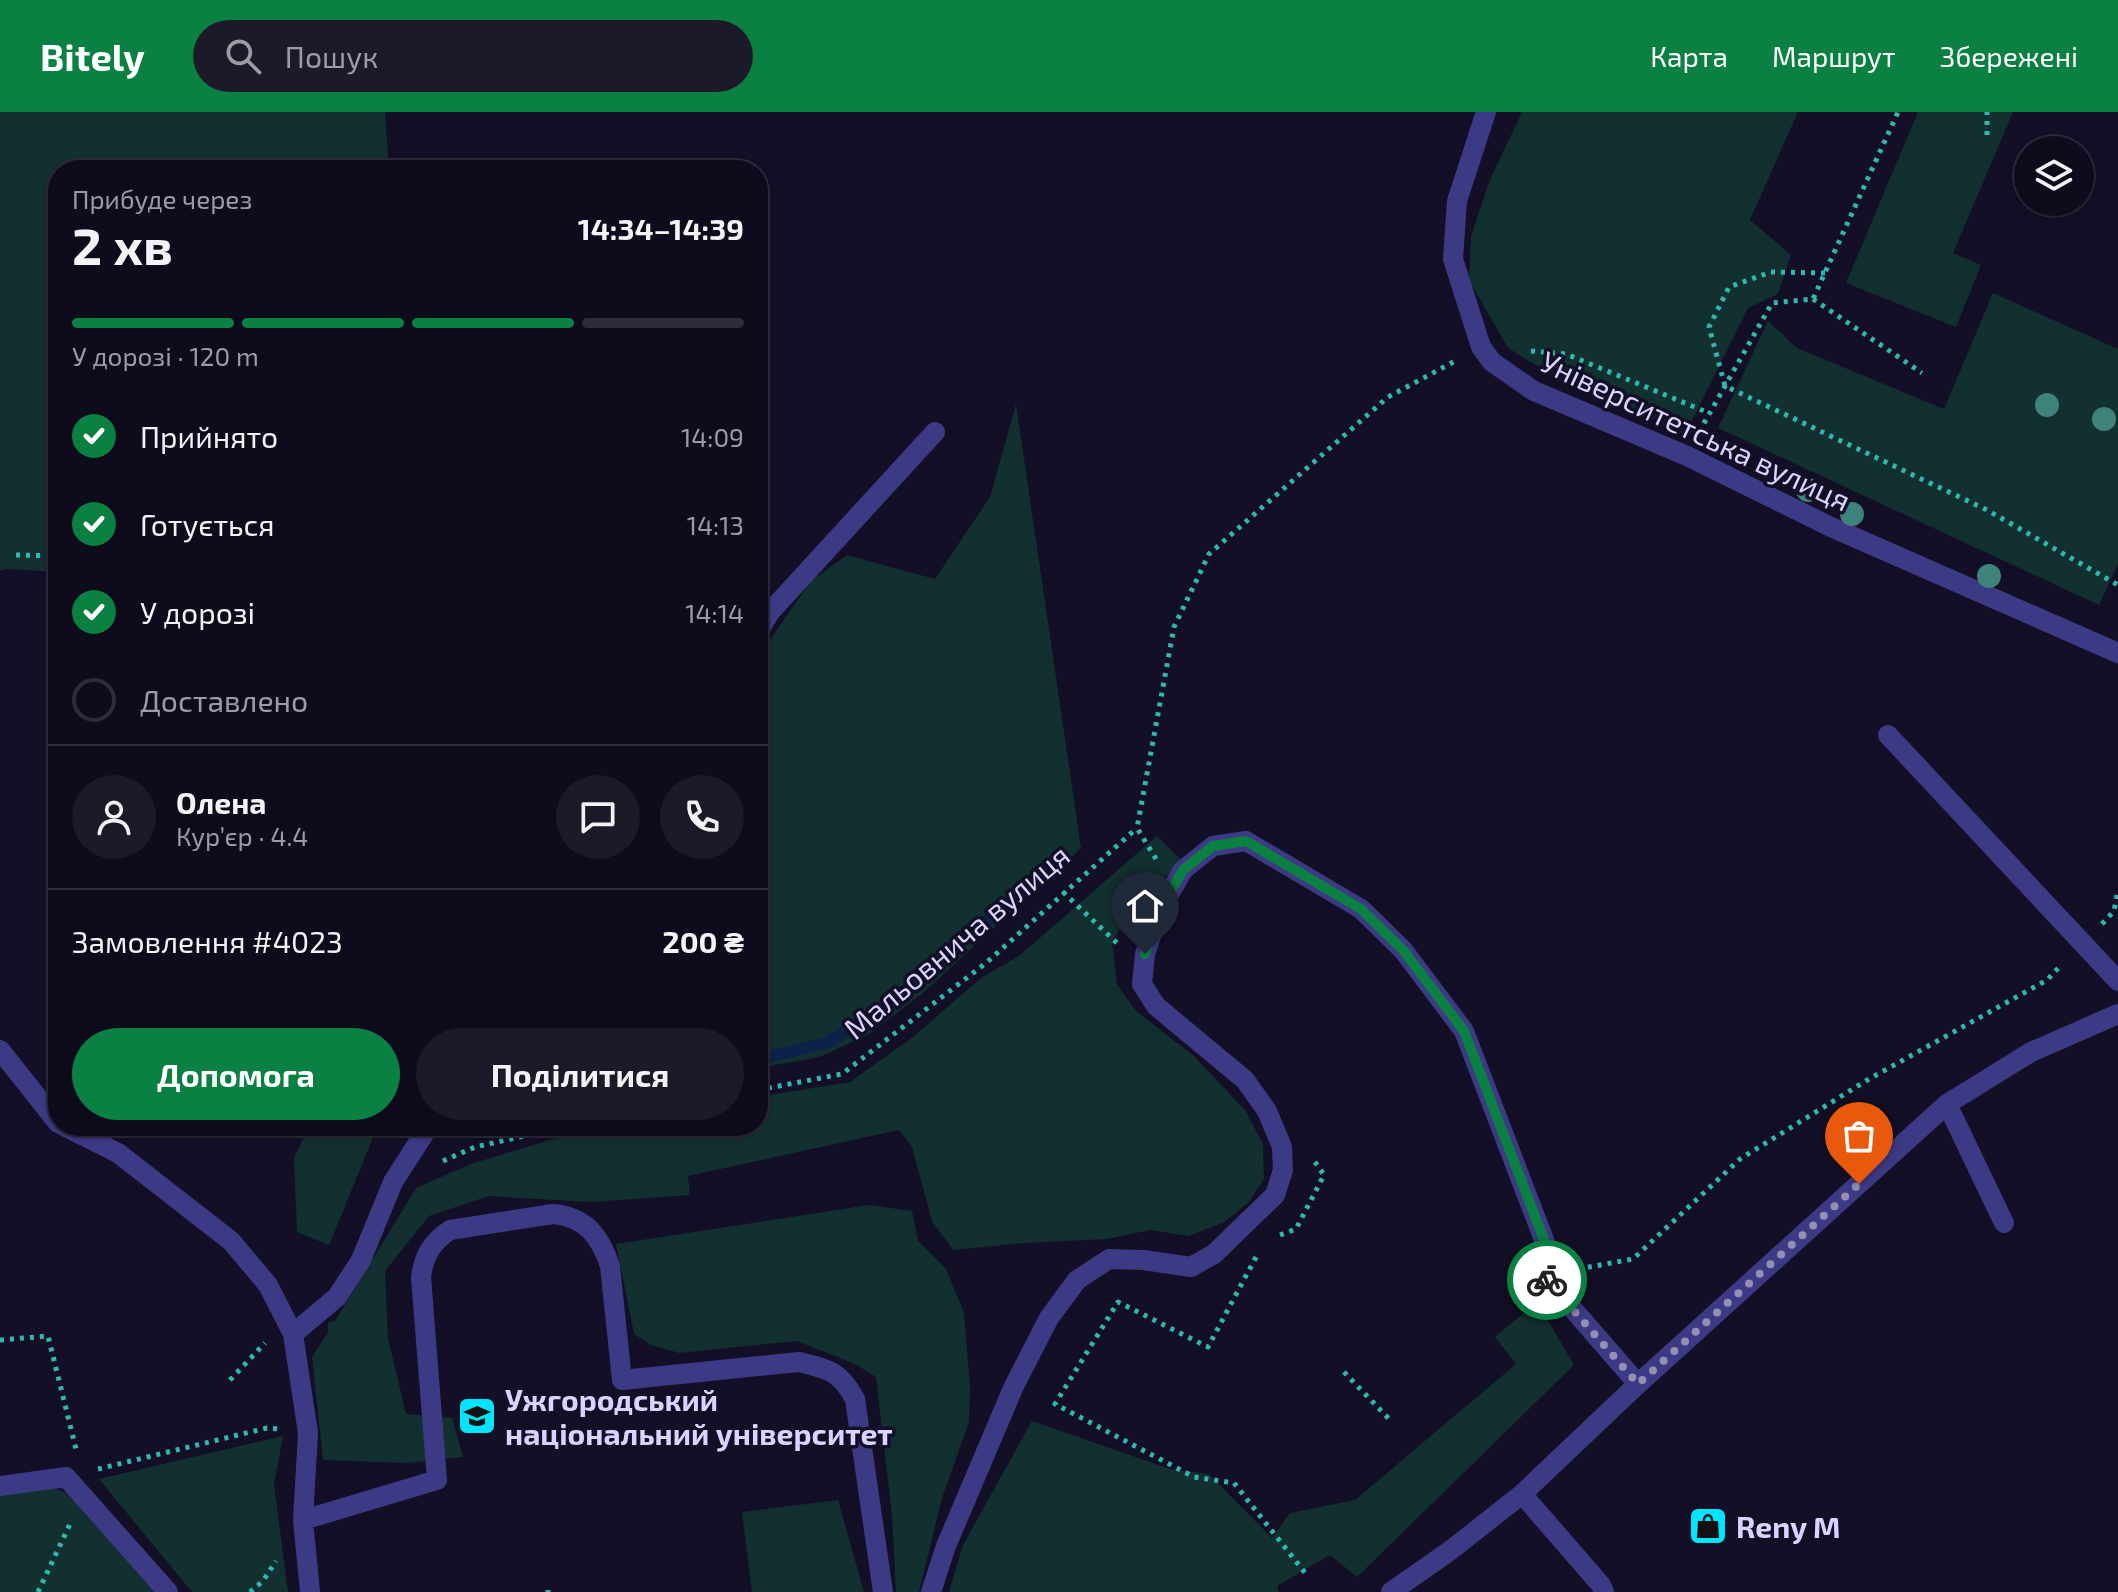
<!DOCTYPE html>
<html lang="uk">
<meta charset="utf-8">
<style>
body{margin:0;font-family:"Exo 2",sans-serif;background:#1c1929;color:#f1f3f6;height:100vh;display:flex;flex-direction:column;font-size:30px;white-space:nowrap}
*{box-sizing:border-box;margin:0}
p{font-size:26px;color:#9b9ba3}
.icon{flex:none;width:44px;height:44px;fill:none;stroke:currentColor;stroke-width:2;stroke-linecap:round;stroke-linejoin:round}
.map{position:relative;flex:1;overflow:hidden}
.side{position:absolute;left:48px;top:48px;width:720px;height:976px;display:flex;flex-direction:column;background:#0e0b1c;border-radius:32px;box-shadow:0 2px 6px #0004,0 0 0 2px #2e2b3b}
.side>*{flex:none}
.fabs{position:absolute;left:2014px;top:24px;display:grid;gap:16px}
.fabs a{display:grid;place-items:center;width:80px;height:80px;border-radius:50%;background:#0e0b1c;box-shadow:0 2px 6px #0004,0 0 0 2px #2e2b3b;font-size:40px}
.pin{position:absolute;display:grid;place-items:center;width:68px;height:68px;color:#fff;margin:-82px -34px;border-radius:50% 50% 50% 0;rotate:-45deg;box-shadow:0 0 8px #0007}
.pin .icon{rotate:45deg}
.courier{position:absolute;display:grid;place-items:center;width:80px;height:80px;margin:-40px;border:6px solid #0b8043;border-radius:50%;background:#fff;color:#222;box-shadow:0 2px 10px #0007}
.summary em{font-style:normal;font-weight:700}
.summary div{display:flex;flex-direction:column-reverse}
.summary{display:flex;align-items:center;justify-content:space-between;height:136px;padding:0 24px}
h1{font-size:52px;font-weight:700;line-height:60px}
.bar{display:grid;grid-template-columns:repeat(4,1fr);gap:12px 8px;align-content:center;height:96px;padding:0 24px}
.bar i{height:10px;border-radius:6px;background:#2e2b3b}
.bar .selected{background:#0b8043}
.bar p{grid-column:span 4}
.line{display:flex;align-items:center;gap:20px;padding:0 24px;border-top:2px solid #2e2b3b}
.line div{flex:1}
.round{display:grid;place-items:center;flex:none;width:84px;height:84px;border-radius:42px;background:#1c1929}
ol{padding:0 24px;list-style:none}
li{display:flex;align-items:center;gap:24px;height:88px}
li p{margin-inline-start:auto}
li .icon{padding:8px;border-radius:50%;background:#0b8043;color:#fff;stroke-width:4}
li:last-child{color:#9b9ba3}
li i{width:44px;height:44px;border:4px solid #2e2b3b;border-radius:50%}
.button{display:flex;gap:16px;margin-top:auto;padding:16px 24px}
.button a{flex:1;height:92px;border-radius:48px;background:#0b8043;color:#fff;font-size:32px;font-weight:700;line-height:92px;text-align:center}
.button a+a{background:#1c1929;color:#f1f3f6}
header{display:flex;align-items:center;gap:48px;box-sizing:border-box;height:112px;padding:0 40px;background:#0b8043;color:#fff}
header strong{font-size:38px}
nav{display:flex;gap:44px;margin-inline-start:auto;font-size:28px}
.search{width:560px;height:72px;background:#1c1929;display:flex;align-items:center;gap:20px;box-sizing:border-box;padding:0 28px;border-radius:44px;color:#9b9ba3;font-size:30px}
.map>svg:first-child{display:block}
.green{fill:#12302f}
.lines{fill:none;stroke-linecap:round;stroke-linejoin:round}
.stream{stroke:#0c2248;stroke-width:12}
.path{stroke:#2fb8b0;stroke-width:5;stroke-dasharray:4 6;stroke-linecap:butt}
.minor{stroke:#3d3a85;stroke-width:20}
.tree{fill:#3d827b}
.done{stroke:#948fb3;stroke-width:8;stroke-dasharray:0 14.4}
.route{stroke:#0b8043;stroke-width:10}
.labels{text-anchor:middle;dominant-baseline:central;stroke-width:7;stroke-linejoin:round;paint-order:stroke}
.street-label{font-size:30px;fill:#d9d4ff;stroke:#130f26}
.poi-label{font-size:30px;font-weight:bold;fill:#d9d4ff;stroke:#130f26;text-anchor:start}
</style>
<header>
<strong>Bitely</strong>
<div class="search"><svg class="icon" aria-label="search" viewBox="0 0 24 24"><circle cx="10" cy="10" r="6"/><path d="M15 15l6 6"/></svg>Пошук</div>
<nav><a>Карта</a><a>Маршрут</a><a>Збережені</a></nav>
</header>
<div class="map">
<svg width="2118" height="1480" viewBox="0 0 2118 1480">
<rect width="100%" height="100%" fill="#130f26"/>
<!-- green -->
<path class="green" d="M0,0H385L389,58H58V460L6,457L0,459Z
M1522,0H1798L1750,108L1791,143L1778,182L1748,196L1686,321L1564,270L1508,236L1469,168L1471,124L1489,70Z
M1918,0H2013L1953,141L1981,153L1956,215L1846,171Z
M1993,181L2118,237V452L2099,493L1718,316L1768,209L1797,236L1944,297Z
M1016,292L1081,736L923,881L869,922L820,945L758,956V545L811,469L847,443L935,467L990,385Z
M1157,724L1182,749L1132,798L1112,830L1117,872L1136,899L1194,944L1245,998L1263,1032L1264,1067L1248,1091L1224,1110L1189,1124L1150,1118L1107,1127L1024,1131L953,1138L932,1109L912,1035L899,1018L688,1064L690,1083L590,1090L489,1084L429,1104L385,1159L388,1226L406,1302L452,1306L463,1345L407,1351L323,1348L312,1245L328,1220V1210L335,1209L416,1076L471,1052L595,1014H758V985L850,970L913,925L981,866L1019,844Z
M309,1014H371L377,1016L329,1133L297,1120L294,1046Z
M869,1093L912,1099L918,1129L946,1157L964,1201L970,1275L969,1310L942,1386L919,1480H896L892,1403L876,1265L855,1252L797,1229L679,1241L651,1233L634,1222L616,1132Z
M1537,1190L1574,1253L1357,1465L1330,1443L1277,1474L1279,1480H949L963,1433L1032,1309L1170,1357L1209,1362L1272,1426L1290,1401L1355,1388L1516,1252L1495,1225Z
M283,1324L274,1372L288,1480H192L99,1367Z
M56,1376L74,1385L158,1480H0V1384Z
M838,1388L864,1480H752L742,1400Z"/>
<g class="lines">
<!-- stream -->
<path class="stream" d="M758,947L827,931L891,891L1042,760"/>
<!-- path -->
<path class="path" d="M1987,23V0
M1825,161L1771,160L1729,175L1709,215L1725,274L1987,398L2118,473
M1813,187L1922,261
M1531,239L1566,242L1709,301
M1699,320L1772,191L1813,187L1898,0
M16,443L58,444
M1156,747L1137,716L1174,515L1209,442L1388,285L1457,248
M1063,780L1118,832
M2102,812L2114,799L2118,778
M758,978L842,962L986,851L1137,716
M443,1049L475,1035L569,1014
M1280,1123L1296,1117L1324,1063L1315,1050
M1256,1145L1208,1235L1118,1190L1055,1292L1194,1365L1234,1371L1306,1462
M1578,1157L1633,1147L1740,1047L1869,967L2047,868L2061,853
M0,1228L48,1224L76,1337
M1344,1260L1390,1308
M230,1268L265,1231
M98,1357L267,1316L279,1317
M548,1478V1480
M38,1480L70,1412
M250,1480L263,1469L276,1449"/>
<!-- minor -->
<path class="minor" d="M1486,0L1457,89L1453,147L1481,235L1492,250L1534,279L1687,344L1831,415L2118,541
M758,520L770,500L935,320
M1888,623L2118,869
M0,938L58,1011
M1947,992L2004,1111
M64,1014L118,1041L231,1129L268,1173L293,1222L308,1321L303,1408L310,1480
M293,1222L337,1185L361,1148L393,1070L429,1014
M0,1374L66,1365L168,1480
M1522,1382L1601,1473L1604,1480
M303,1408L437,1368L421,1165C424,1143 432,1130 450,1118L553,1102C586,1105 600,1124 610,1154L622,1268L799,1250C828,1257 840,1259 855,1287L883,1480
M931,1480L946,1434L1014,1274L1049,1206L1077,1168L1109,1147L1143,1148L1191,1155L1214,1142L1275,1083L1283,1058L1282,1035L1267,999L1245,968L1156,894L1142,872L1145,842L1159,800L1183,758L1213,734L1246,729L1361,797L1403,838L1464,919L1546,1133L1544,1164L1638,1272
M1391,1480L1451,1438L1522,1382L1638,1272L1947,992L2031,940L2118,902"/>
</g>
<!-- trees -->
<g class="tree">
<circle cx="2047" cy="293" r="12"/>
<circle cx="2104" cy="307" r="12"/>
<circle cx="1808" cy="378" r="12"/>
<circle cx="1852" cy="402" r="12"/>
<circle cx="1989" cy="464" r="12"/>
</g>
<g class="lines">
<!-- done -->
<path class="done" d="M1547,1168L1638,1272L1859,1072"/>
<!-- route -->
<path class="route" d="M1145,842L1159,800L1183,758L1213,734L1246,729L1361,797L1403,838L1464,919L1546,1133L1544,1164L1547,1168"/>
</g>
<!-- icons -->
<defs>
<symbol id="university-square" viewBox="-11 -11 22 22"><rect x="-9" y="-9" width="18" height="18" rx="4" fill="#00e5ff" stroke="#130f26"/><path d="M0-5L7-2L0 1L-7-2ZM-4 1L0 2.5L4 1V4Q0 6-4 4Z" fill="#111"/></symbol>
<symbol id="shop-square" viewBox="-11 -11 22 22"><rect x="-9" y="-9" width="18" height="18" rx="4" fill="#00e5ff" stroke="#130f26"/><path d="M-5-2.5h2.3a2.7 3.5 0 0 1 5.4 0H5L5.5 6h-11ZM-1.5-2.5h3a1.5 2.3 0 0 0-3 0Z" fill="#111"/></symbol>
</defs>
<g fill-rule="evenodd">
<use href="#university-square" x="455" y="1282" width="44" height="44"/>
<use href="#shop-square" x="1686" y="1392" width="44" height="44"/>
</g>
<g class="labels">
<!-- street labels -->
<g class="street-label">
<text transform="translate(1696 318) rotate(25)">Університетська вулиця</text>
<text transform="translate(956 829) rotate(-40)">Мальовнича вулиця</text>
</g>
<!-- poi labels -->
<g class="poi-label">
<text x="505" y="1287">Ужгородський<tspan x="505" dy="34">національний університет</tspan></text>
<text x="1736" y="1414">Reny M</text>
</g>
</g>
</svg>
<div class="fabs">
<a><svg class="icon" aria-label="layers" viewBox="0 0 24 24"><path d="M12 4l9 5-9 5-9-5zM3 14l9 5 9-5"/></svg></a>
</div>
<div class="pin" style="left:1859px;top:1072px;background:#ea580c"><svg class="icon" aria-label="bag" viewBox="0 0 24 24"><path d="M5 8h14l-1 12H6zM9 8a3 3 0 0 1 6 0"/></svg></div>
<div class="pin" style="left:1145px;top:842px;background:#1f2937"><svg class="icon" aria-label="home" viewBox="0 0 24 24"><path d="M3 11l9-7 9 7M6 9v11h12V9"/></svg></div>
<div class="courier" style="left:1547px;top:1168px"><svg class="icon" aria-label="bike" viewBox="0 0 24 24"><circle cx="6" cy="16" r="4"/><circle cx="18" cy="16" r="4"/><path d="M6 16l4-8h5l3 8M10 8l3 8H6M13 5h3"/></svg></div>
<section class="side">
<div class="summary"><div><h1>2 хв</h1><p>Прибуде через</p></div><em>14:34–14:39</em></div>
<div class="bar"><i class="selected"></i><i class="selected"></i><i class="selected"></i><i></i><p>У дорозі · 120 m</p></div>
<ol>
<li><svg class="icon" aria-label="check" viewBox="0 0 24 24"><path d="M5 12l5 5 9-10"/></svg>Прийнято<p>14:09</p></li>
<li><svg class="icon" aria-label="check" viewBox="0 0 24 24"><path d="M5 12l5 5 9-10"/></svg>Готується<p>14:13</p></li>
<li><svg class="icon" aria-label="check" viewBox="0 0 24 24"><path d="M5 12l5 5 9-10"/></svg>У дорозі<p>14:14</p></li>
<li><i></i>Доставлено</li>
</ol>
<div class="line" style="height:144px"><a class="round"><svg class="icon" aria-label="person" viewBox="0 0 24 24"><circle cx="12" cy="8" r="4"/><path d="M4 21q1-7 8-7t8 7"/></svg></a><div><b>Олена</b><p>Кур’єр · 4.4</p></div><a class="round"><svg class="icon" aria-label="chat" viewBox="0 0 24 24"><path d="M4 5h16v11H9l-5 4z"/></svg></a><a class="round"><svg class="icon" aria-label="phone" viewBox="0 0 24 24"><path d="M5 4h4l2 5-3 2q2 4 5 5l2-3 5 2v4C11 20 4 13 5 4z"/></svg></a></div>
<div class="line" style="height:104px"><div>Замовлення #4023</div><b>200 ₴</b></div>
<div class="button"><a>Допомога</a><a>Поділитися</a></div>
</section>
</div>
